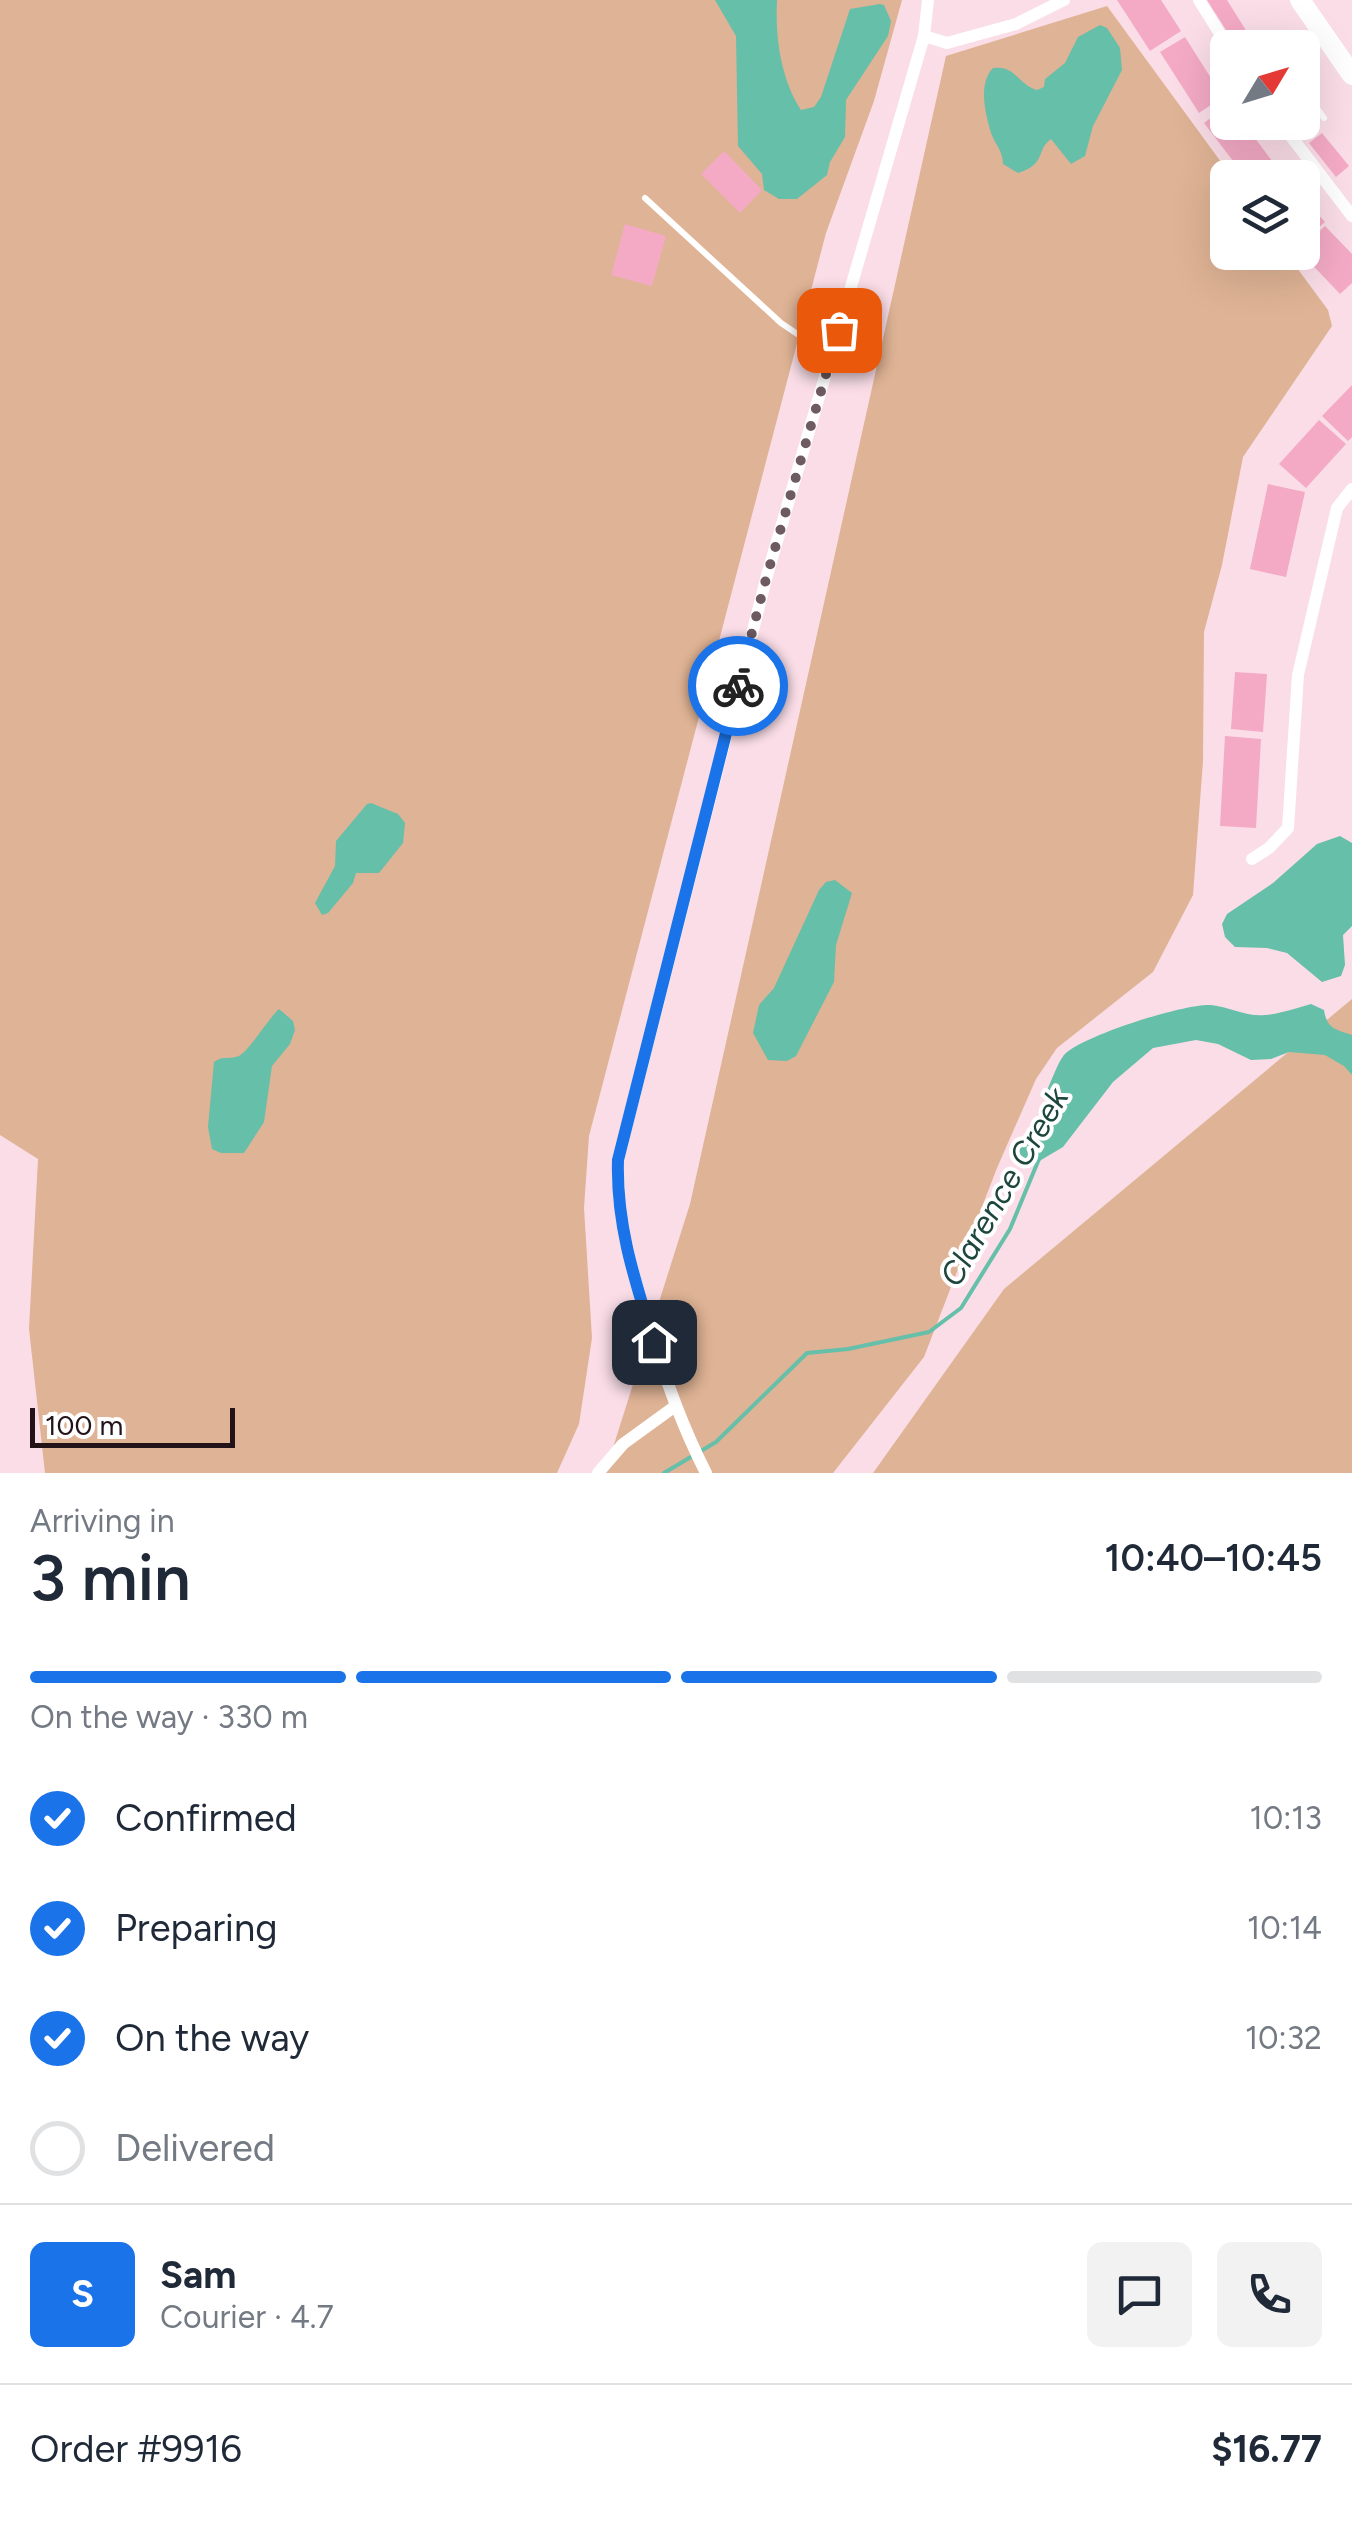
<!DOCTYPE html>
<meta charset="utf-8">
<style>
body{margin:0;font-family:Figtree,sans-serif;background:#f2f2f3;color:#1f2937;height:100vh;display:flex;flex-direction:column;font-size:38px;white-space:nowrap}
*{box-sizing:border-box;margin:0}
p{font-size:32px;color:#747a83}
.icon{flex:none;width:55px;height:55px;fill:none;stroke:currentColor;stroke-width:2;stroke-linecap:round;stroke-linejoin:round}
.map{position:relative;height:1473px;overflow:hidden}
.sheet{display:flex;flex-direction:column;background:#fff;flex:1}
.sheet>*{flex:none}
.needle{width:65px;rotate:52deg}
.tools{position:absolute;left:1210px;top:30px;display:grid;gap:20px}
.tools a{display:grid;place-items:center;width:110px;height:110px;border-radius:15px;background:#fff;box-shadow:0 10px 40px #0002;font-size:50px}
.scale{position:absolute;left:30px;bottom:25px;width:205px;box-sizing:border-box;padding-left:10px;border:5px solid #231319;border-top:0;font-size:28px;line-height:35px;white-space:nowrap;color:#231319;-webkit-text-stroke:8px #fff;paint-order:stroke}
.pin{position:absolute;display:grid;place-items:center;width:85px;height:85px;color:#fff;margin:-42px;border-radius:20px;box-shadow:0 5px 15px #0006}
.courier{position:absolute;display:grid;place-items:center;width:100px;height:100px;margin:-50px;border:8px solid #1a73e8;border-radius:50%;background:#fff;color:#222;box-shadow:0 2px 12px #0007}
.overview em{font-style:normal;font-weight:600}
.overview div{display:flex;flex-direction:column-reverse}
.overview{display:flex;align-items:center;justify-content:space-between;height:170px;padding:0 30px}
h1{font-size:65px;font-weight:600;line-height:75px}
.bar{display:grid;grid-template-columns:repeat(4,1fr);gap:15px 10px;align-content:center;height:120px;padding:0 30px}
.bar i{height:12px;border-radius:8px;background:#e0e1e3}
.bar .active{background:#1a73e8}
.bar p{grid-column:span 4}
.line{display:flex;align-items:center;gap:25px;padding:0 30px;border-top:2px solid #e0e1e3}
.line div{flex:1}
.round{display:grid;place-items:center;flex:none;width:105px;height:105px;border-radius:15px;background:#f2f2f3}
ol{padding:0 30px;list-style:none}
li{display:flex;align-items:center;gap:30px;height:110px}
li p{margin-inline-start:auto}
li .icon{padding:10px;border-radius:50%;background:#1a73e8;color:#fff;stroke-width:4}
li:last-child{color:#747a83}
li i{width:55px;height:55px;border:5px solid #e0e1e3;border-radius:50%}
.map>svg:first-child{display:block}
.green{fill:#dfb395}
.water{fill:#65bfa9}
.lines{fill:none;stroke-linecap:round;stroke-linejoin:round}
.stream{stroke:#65bfa9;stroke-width:4}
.building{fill:#f4aac5}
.lane{stroke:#fff;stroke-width:6}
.street{stroke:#fff;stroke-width:12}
.primary{stroke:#fff;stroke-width:20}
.done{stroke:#6e5a61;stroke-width:10;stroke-dasharray:0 18}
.route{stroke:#1a73e8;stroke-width:12}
.labels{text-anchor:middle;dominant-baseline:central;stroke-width:8;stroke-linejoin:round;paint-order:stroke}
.water-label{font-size:32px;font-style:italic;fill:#1d463d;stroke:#fff}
</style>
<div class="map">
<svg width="1352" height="1473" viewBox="0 0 1352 1473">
<rect width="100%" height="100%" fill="#fadde7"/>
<!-- green -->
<path class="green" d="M0,0H902L874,101L826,233L589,1136L584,1208L592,1338L579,1424L557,1473H45L29,1329L38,1159L0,1135Z
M1107,6L1232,177L1228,178V252L1286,253L1328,310L1332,326L1243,457L1222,565L1204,632L1203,761L1193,895L1153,972L1057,1048L1036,1079L997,1168L924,1357L833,1473H605L690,1204L946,56Z
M1352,999V1473H873L1004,1289Z"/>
<!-- water -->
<path class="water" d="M715,0H777C775,38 781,79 801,110L814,107L821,97L850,9L880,4L884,5L891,21L888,36L846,100L845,137L830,162L827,175L797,199H779L764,190L762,174L738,146L736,36Z
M1100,25L1107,28L1120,48L1122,70L1093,126L1085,156L1071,164L1051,139C1035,151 1047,164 1018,173L1003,164C1003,151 995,144 991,133C985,112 978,84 993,68C1016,65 1017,84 1037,90L1044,87L1045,79L1065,63L1078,37Z
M371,803L398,814L405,823L403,843L379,873H356L353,883L328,913L322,915L315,903L335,866L336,841L367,804Z
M1340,836L1352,843V926L1343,935L1345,965L1341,976L1322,982L1287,953L1267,948L1235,947L1225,937L1222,924L1227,914L1273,883L1317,844Z
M835,880L852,893L836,945L834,982L796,1056L787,1061L768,1060L753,1033L759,1005L774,988L819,890L826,882Z
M1311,1004L1324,1010C1327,1029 1335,1029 1352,1035V1075L1344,1066L1325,1055L1289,1052L1271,1059L1251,1060L1218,1044L1196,1040L1153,1048L1113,1082L1063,1147L1036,1163H1023L1017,1155L1019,1145L1052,1112L1047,1090C1052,1080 1057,1064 1064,1055C1081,1036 1186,1003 1211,1005C1229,1007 1247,1017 1265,1015C1280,1014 1296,1008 1311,1004Z
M279,1009L293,1021L295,1030L290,1044L272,1066L264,1122L244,1153H221L212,1149L208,1127L214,1062C223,1055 229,1060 239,1056C249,1051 268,1019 279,1009Z"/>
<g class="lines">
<!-- stream -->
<path class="stream" d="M664,1473L716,1442L807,1353L848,1349L929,1332L961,1308L1010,1229L1039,1159"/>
</g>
<!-- building -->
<path class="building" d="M1117,0H1161L1181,31L1150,51Z
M1207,0H1227L1247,32L1233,41Z
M1185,37L1223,97L1199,113L1160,52Z
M1228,105V122H1243L1272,161L1251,178H1246L1204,123Z
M1322,133L1349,166L1336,177L1309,143Z
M724,151L762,190L740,213L701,174Z
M1276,167L1286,178H1265Z
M1302,196L1325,222L1302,242Z
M625,224L666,236L652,286L611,275Z
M1325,226L1352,254V283L1340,294L1302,254V247Z
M1352,385V437L1348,441L1322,416Z
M1319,420L1346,444L1306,488L1279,464Z
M1268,484L1305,492L1286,577L1250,569Z
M1235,672L1267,674L1263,732L1231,729Z
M1225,736L1261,739L1256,828L1220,826Z"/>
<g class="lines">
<!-- lane -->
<path class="lane" d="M1301,48L1320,34
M1302,88L1324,118
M645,198L781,323L830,356"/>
<!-- street -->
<path class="street" d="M1199,0L1229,48
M924,36L947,43L1016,24L1064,0
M1280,122L1352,216
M1252,859L1269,848L1288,828L1298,675L1337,508L1352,489
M598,1473L623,1444L674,1407
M706,1473C682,1426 665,1379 650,1328C631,1269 617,1222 618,1160L766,579L924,36L928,0"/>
<!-- primary -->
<path class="primary" d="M1300,0L1352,75"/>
</g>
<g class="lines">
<!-- done -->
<path class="done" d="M738,686L766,579L839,330"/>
<!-- route -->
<path class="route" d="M654,1342C635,1281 616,1225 618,1160L738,686"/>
</g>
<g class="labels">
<!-- water labels -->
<g class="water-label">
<text transform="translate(1004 1187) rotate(-60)">Clarence Creek</text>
</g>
</g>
</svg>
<div class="tools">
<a><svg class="needle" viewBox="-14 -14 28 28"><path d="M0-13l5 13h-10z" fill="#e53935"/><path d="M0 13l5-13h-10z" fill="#747a83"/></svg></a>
<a><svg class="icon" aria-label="layers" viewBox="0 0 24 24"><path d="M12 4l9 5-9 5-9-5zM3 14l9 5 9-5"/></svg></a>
</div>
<div class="scale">100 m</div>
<div class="pin" style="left:839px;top:330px;background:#ea580c"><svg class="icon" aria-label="bag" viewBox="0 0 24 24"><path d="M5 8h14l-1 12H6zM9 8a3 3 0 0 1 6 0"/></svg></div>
<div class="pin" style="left:654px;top:1342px;background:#1f2937"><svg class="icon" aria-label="home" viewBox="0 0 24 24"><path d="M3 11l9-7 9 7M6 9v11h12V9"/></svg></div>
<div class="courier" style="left:738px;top:686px"><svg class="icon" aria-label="bike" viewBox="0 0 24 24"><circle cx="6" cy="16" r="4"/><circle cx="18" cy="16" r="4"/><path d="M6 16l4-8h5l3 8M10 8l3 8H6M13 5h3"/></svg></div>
</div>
<section class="sheet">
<div class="overview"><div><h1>3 min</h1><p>Arriving in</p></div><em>10:40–10:45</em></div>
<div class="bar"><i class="active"></i><i class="active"></i><i class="active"></i><i></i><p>On the way · 330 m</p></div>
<ol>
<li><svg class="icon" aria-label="check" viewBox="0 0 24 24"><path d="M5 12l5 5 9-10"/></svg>Confirmed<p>10:13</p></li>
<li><svg class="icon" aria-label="check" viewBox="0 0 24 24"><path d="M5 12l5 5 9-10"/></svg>Preparing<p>10:14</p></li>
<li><svg class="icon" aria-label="check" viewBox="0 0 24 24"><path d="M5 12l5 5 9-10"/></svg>On the way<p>10:32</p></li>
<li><i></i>Delivered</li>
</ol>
<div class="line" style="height:180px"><b class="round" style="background:#1a73e8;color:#fff">S</b><div><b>Sam</b><p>Courier · 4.7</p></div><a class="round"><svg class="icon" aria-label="chat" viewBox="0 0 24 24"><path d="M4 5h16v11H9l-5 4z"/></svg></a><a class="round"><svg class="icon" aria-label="phone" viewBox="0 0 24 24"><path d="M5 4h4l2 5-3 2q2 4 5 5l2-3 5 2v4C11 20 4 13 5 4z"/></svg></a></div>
<div class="line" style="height:130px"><div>Order #9916</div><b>$16.77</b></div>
</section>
